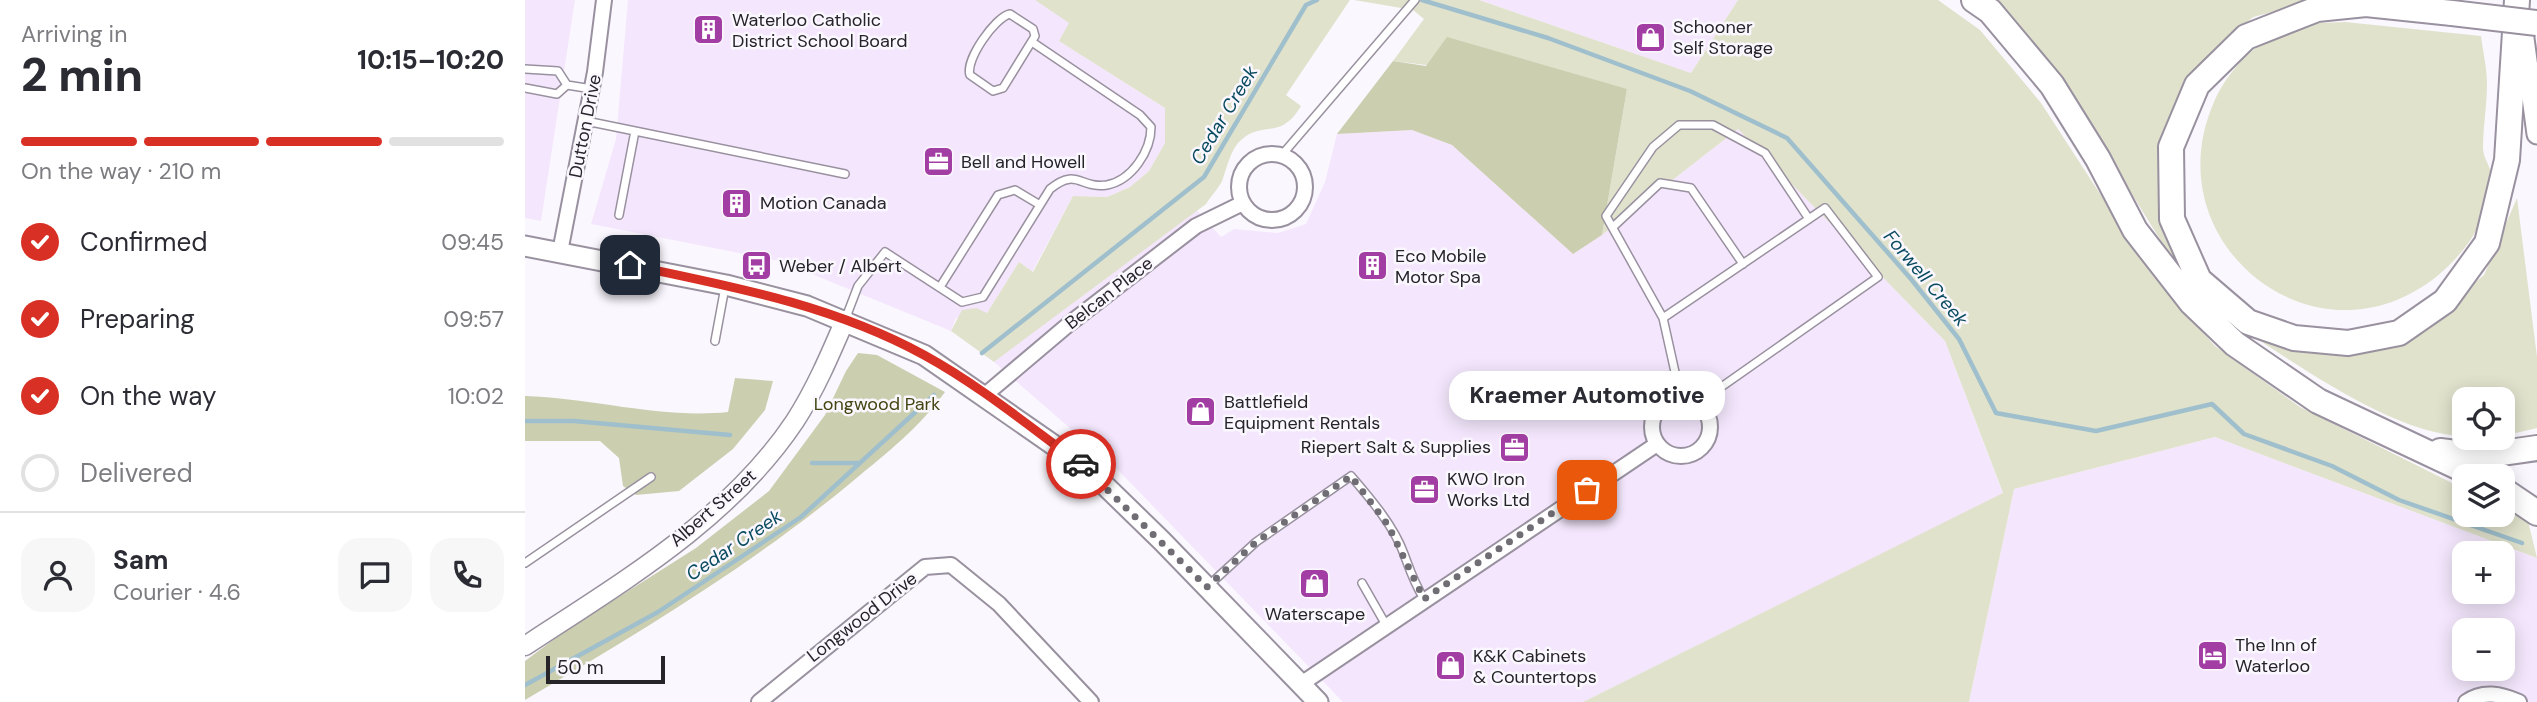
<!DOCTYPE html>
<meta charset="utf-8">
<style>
body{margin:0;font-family:"DM Sans",sans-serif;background:#f7f7f7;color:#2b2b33;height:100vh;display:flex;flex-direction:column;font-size:26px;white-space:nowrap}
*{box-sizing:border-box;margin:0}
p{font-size:23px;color:#7c7c81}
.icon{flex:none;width:38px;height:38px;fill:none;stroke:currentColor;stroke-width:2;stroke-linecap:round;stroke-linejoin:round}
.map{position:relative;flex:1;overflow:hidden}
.sheet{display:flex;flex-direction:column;background:#fff;width:525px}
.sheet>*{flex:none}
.buttons{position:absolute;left:1927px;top:387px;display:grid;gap:14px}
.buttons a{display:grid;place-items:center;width:63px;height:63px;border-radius:14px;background:#fff;box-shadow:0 4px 18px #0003;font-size:35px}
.scale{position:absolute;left:21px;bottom:18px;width:119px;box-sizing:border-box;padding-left:7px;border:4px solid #262329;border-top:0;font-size:19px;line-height:24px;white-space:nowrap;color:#262329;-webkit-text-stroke:5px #fbf7fe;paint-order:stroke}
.pin{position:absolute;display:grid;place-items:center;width:60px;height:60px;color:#fff;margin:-30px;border-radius:14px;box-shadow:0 4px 10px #0006}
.courier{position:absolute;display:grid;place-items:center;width:70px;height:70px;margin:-35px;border:5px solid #d93025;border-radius:50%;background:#fff;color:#222;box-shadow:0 2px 9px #0007}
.bubble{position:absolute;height:49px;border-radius:21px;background:#fff;box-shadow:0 4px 18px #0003;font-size:23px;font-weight:800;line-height:49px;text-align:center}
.summary em{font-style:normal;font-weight:800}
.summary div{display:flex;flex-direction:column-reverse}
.summary{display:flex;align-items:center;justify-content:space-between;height:119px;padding:0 21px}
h1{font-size:46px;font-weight:800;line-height:52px}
.bar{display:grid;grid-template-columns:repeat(4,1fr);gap:10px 7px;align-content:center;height:84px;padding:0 21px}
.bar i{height:9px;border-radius:5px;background:#e1e1e2}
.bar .current{background:#d93025}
.bar p{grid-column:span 4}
.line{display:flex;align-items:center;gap:18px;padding:0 21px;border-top:2px solid #e1e1e2}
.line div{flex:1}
.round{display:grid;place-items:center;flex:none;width:74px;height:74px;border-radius:21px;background:#f7f7f7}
ol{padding:0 21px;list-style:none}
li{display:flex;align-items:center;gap:21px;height:77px}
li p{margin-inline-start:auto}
li .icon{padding:7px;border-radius:50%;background:#d93025;color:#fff;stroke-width:4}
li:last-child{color:#7c7c81}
li i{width:38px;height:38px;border:4px solid #e1e1e2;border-radius:50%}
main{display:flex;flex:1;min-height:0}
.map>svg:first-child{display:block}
.built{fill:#f4e7fd;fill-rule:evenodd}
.green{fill:#e0e2cc}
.forest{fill:#ccceb0}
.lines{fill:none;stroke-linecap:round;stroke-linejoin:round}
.stream{stroke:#9fbfcd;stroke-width:4.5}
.service-casing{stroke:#99919f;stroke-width:10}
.minor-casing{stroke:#99919f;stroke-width:18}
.tertiary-casing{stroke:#99919f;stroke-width:21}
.secondary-casing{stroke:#99919f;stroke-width:23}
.motorway-casing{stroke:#99919f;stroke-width:28}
.service{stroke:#fff;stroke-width:7}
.minor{stroke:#fff;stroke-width:14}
.tertiary{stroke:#fff;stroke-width:18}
.secondary{stroke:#fff;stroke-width:19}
.motorway{stroke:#fff;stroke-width:24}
.motorway-bridge-casing{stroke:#99919f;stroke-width:28;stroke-linecap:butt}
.motorway-bridge{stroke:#fff;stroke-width:24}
.done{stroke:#716d74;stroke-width:7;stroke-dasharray:0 12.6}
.route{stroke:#d93025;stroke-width:9}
.labels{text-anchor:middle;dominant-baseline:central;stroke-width:5;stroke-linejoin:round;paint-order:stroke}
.poi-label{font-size:18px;fill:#262329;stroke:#fbf7fe;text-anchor:start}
.street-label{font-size:18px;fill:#262329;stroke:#fbf7fe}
.park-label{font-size:18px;fill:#444512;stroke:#fbf7fe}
.water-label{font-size:19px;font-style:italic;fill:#084b60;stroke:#fbf7fe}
</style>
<main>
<section class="sheet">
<div class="summary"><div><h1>2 min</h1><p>Arriving in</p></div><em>10:15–10:20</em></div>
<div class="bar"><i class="current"></i><i class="current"></i><i class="current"></i><i></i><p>On the way · 210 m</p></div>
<ol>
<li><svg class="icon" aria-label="check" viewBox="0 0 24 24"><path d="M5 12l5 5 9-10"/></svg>Confirmed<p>09:45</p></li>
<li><svg class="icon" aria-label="check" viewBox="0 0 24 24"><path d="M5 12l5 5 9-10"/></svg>Preparing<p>09:57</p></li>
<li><svg class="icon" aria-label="check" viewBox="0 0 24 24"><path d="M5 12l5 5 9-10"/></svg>On the way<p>10:02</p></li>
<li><i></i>Delivered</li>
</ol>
<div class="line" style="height:126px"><a class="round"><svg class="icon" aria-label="person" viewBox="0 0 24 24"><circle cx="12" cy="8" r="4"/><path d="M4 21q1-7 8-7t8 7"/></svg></a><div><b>Sam</b><p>Courier · 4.6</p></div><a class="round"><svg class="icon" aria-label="chat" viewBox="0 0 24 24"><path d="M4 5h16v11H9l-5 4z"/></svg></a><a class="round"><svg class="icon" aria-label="phone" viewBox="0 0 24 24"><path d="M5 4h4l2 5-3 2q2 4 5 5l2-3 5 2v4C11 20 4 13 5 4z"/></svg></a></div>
</section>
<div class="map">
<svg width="2012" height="702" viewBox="0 0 2012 702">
<rect width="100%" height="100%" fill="#fbf7fe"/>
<!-- built -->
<path class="built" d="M0,0H50L16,221L0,218Z
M103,0H510L545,23L534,41L640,108V143L624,171L605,187L582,197L548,196L507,272L494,262L462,313L431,318L426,331L255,261L66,224L91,139Z
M954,0H1213L1166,73Z
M1213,129L1420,341L1478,494L1058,702H818L593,470L469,362L671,209L696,237L709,229L753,233L781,224L800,182L812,134L887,130L927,145L1048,254L1077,235Z
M1690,437L2012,558V702H1444L1489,489ZM1939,553H1978V592H1939ZM1939,630H1978V668H1939Z"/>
<!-- green -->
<path class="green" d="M510,0H825L761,95L776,106C755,141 739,120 716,140C705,150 702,168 697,181C693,189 686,196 681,204L469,362L426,331L437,310L451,308L462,313L494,262L508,272L548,196L582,197L605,187L624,171L640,143V108L534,41L544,23Z
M829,0H954L1166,73L1213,0H1413L1455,30L1516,103L1629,277L1690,346L1775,407L1939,489V514H1978V508L2003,521L2012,558L1690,437L1489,489L1444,702H1058L1478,493L1420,341L1213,129L1077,235L1102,89L868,61L899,19L888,10Z
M1461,0H1792L1728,17L1685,55L1657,94L1658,276L1531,73Z
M1820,22L1956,36C1958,52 1962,68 1962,84C1962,105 1958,126 1958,148C1958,157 1964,164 1966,173C1968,184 1960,207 1956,219C1948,242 1929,262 1911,277C1790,373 1627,243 1689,102C1703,69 1736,36 1772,26C1786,22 1805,23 1820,22Z
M1992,198L2012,357V428L1978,436V399H1939V436C1872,436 1769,363 1713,326L1883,339L1959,275Z"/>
<!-- forest -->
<path class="forest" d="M922,37L1102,89L1077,235L1048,254L927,145L887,130L812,134L868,61L901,66Z
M333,353L352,355L420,392C392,430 364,451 328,481C227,565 113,633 0,700V661L40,631L171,548L244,491L300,415L321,371Z
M210,378L248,381L240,410L208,449L154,491L111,495L98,486L94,458L75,441H0V396C67,398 136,419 203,412Z"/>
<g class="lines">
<!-- stream -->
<path class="stream" d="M897,0L1023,38L1165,91L1262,138L1386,279L1434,339L1471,413L1571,431L1687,404L1719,434L1807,466L1874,500L1997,543
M781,5L792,0
M457,353L679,177L781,5
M0,421H49L205,435
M287,463H335
M0,685L133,612L276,517L409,395"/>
<defs>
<path id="service" d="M485,14L508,29L510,36L478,88L468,91L445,75C440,60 470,17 485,14Z
M0,69L33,71L42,85L67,89
M0,88L32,94L42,85
M61,121L320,174
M756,156L890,0
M94,215L110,131
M1088,227L1135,183L1166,188L1218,264
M415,287L473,195L490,190L515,205
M1138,318L1081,216L1128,147L1154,125H1188L1240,153L1284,219
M320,320L333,286L360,252L437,302L458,297L525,189C552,167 555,189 582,185C607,180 626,151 626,127L615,115L507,42
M190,341L200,287
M1146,400L1150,372L1138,318L1300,208L1353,277L1172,404
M0,563L126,477
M837,583L861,625
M683,586L731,542L826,476C845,498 869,526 879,554C885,570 889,583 899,599"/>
<path id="minor" d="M714 187a33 33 0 1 1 66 0a33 33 0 1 1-66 0Z
M35,252L70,72L79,0
M460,395L544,324L671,226L718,203
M1127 427a29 29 0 1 1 58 0a29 29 0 1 1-58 0Z
M776,684L1132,444
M234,702L400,567L426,565L474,604L566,702
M1941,702C1958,690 1976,694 1994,702"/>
<path id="tertiary" d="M0,646C97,582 204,520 270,421C290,390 305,355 320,320"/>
<path id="secondary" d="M1998,31L2012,134
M0,246L201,285L282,306L399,355L563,469L637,541L793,702"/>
<path id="motorway" d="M1449,0L1465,11L1527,85L1573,159L1610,230L1666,302L1710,344L1793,401L1952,476
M1927,13L1841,4L1792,9L1721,37L1672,85L1646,147L1647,219L1674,280L1723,322L1769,338L1823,343L1874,333L1920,301L1962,243L1982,160L1992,0
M1915,451L1956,456L2012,448
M1978,490L2012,513"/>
</defs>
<!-- service casing -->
<use href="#service" class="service-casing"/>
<!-- minor casing -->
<use href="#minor" class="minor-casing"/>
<!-- tertiary casing -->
<use href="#tertiary" class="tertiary-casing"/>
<!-- secondary casing -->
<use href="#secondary" class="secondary-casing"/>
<!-- motorway casing -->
<use href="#motorway" class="motorway-casing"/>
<!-- service -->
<use href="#service" class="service"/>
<!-- minor -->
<use href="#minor" class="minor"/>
<!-- tertiary -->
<use href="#tertiary" class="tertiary"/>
<!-- secondary -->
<use href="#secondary" class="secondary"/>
<!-- motorway -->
<use href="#motorway" class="motorway"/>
<defs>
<path id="motorway-bridge" d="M1927,13L2012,23"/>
</defs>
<!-- motorway-bridge casing -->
<use href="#motorway-bridge" class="motorway-bridge-casing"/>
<!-- motorway-bridge -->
<use href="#motorway-bridge" class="motorway-bridge"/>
</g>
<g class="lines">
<!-- done -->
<path class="done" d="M556,464L682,587L731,542L826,476L863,525L899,599L1062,490"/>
<!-- route -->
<path class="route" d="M105,265C205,286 308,305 399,355C454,385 505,427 556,464"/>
</g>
<!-- icons -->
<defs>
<symbol id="building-square" viewBox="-11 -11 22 22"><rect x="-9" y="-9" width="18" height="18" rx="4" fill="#a23ea3" stroke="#fbf7fe"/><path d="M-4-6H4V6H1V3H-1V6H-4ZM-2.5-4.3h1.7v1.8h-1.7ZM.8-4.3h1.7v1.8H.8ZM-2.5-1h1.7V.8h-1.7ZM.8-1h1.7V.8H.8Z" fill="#fff"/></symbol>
<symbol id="shop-square" viewBox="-11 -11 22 22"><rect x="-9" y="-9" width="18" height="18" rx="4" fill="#a23ea3" stroke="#fbf7fe"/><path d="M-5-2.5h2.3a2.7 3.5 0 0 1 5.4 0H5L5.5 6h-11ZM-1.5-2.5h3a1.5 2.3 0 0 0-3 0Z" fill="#fff"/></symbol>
<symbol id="office-square" viewBox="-11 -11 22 22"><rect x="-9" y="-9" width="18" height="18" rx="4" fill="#a23ea3" stroke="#fbf7fe"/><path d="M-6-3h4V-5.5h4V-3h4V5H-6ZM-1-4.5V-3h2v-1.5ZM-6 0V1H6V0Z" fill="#fff"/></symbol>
<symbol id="bus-square" viewBox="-11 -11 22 22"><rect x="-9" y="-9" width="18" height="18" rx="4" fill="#a23ea3" stroke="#fbf7fe"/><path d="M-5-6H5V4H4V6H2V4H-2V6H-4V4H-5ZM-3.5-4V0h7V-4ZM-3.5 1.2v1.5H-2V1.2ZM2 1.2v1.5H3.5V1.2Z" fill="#fff"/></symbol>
<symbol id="hotel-square" viewBox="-11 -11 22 22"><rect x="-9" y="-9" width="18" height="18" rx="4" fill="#a23ea3" stroke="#fbf7fe"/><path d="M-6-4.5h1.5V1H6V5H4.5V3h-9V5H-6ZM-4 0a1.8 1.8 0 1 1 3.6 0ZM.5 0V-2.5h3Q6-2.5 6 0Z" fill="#fff"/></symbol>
</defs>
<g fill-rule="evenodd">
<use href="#building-square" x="166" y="12" width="35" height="35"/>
<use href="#shop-square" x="1108" y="20" width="35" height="35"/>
<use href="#office-square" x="396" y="144" width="35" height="35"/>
<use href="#building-square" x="194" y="186" width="35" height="35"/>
<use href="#bus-square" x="214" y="248" width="35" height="35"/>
<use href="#building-square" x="830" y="248" width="35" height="35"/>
<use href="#shop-square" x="658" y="394" width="35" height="35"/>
<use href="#office-square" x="972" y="430" width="35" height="35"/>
<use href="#office-square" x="882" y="472" width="35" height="35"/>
<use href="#shop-square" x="772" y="566" width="35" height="35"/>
<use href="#hotel-square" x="1670" y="638" width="35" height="35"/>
<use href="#shop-square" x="908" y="648" width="35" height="35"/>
</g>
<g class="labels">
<!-- poi labels -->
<g class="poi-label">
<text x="207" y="20">Waterloo Catholic<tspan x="207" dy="21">District School Board</tspan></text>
<text x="1148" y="27">Schooner<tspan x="1148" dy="21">Self Storage</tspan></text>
<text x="436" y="162">Bell and Howell</text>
<text x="235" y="203">Motion Canada</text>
<text x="870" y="256">Eco Mobile<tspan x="870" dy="21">Motor Spa</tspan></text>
<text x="254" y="266">Weber / Albert</text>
<text x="699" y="402">Battlefield<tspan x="699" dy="21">Equipment Rentals</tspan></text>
<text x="966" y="447" text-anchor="end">Riepert Salt &amp; Supplies</text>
<text x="922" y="479">KWO Iron<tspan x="922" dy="21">Works Ltd</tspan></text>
<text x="790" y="614" text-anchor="middle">Waterscape</text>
<text x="1710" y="645">The Inn of<tspan x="1710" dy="21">Waterloo</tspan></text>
<text x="948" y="656">K&amp;K Cabinets<tspan x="948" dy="21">&amp; Countertops</tspan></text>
</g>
<!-- street labels -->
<g class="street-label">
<text transform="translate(60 126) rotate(-79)">Dutton Drive</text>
<text transform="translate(584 293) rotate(-38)">Belcan Place</text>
<text transform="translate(188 508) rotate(-41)">Albert Street</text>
<text transform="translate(337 617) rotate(-38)">Longwood Drive</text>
</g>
<!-- park labels -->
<g class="park-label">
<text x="352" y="404">Longwood Park</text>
</g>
<!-- water labels -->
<g class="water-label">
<text transform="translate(699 115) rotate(-59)">Cedar Creek</text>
<text transform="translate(1401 278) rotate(50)">Forwell Creek</text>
<text transform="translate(209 545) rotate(-34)">Cedar Creek</text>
</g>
</g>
</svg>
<div class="buttons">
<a><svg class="icon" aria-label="locate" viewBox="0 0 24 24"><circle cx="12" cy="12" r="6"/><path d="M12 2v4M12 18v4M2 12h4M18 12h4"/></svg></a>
<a><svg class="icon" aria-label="layers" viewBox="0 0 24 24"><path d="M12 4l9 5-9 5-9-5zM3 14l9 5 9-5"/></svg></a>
<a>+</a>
<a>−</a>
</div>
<div class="scale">50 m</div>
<div class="pin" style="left:1062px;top:490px;background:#ea580c"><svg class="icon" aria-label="bag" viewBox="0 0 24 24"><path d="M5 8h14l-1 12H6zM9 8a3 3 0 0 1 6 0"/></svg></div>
<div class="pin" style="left:105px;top:265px;background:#1f2937"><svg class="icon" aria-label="home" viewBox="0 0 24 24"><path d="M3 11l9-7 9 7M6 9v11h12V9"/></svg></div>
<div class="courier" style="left:556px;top:464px"><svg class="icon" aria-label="car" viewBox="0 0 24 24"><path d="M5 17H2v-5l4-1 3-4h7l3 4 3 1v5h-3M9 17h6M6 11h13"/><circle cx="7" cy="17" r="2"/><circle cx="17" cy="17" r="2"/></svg></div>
<div class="bubble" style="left:924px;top:371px;width:276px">Kraemer Automotive</div>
</div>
</main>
